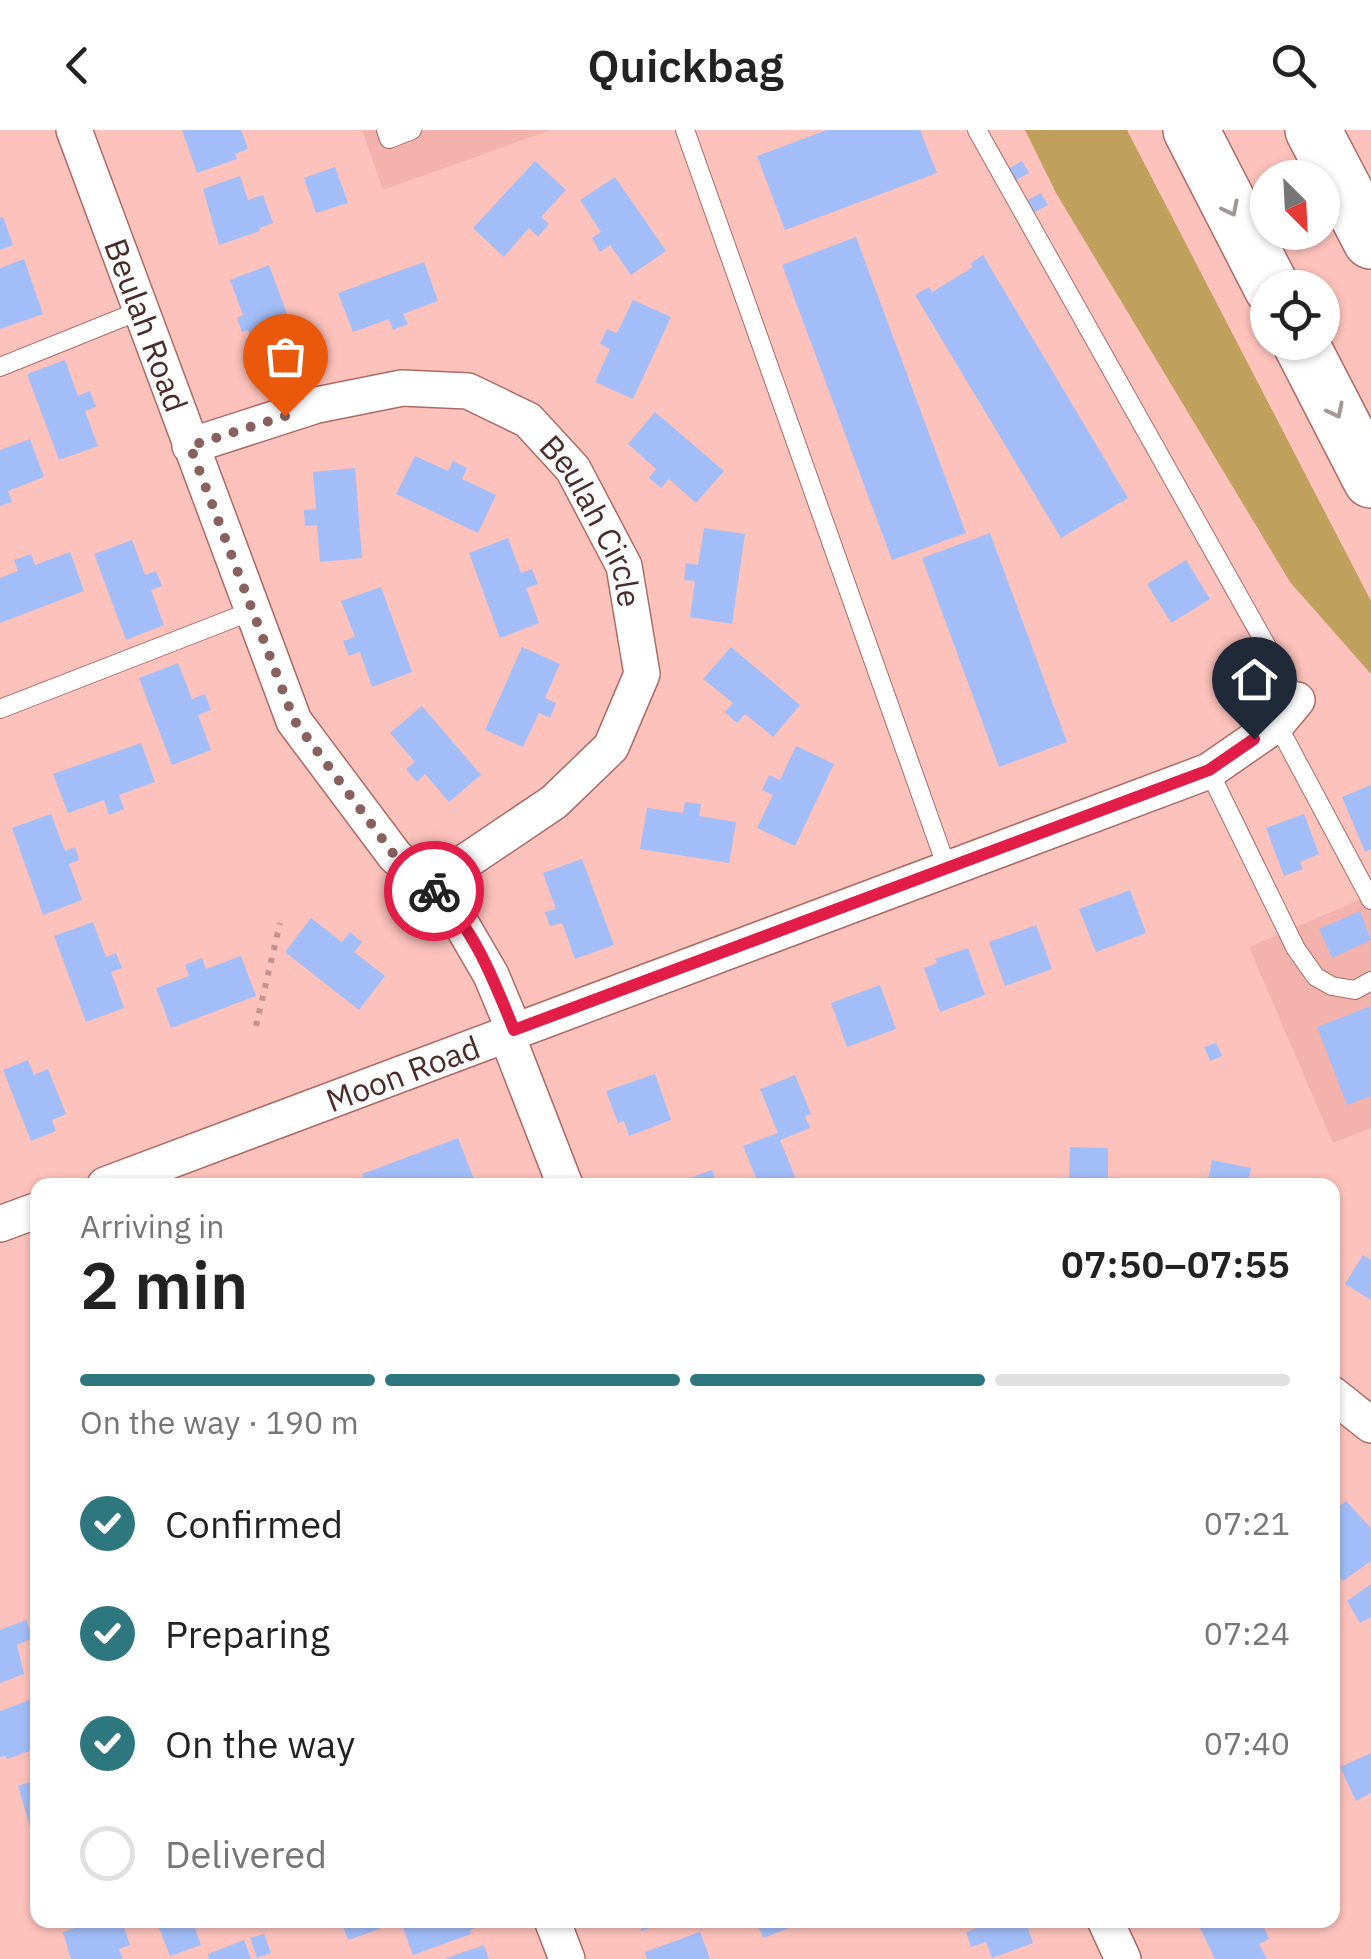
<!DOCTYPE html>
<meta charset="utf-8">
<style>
body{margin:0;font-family:"IBM Plex Sans",sans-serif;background:#f6f6f6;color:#222;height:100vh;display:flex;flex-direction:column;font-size:38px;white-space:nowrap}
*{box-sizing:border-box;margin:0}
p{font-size:32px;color:#767676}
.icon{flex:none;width:55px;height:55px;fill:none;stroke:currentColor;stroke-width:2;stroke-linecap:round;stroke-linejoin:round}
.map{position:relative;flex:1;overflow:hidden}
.details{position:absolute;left:30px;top:1048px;width:1310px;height:750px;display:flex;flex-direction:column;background:#fff;border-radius:20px;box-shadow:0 2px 8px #0004}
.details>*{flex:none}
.needle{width:65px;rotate:156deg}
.controls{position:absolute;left:1250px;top:30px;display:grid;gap:20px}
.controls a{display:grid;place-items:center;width:90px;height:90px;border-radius:50%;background:#fff;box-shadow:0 2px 8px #0004;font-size:50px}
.pin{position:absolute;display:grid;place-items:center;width:85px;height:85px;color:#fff;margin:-102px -42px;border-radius:50% 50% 50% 0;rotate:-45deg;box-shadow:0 0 10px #0007}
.pin .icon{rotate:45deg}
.courier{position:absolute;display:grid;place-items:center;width:100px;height:100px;margin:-50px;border:8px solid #e11d48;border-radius:50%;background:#fff;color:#222;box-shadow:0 2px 12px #0007}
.head em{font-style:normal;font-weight:600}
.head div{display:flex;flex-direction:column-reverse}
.head{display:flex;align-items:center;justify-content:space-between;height:170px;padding:0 50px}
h1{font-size:65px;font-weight:600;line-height:75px}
.bar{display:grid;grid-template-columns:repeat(4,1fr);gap:15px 10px;align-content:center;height:120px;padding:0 50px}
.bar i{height:12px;border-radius:8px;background:#e0e0e0}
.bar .on{background:#2e777f}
.bar p{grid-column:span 4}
ol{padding:0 50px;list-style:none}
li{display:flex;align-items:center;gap:30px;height:110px}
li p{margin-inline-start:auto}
li .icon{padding:10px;border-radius:50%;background:#2e777f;color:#fff;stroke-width:4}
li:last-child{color:#767676}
li i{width:55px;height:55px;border:5px solid #e0e0e0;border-radius:50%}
header{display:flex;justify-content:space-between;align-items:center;height:130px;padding:0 50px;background:#fff;font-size:45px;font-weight:600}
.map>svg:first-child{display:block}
.built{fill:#f3b2ac}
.green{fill:#bfa05d}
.building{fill:#a2bdf7}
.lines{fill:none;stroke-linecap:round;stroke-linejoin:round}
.service-casing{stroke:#ad6a65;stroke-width:20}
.minor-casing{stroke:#ad6a65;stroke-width:38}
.motorway-casing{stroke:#ad6a65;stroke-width:58}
.path{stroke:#c4928e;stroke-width:6;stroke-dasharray:5 8;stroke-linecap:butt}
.service{stroke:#fff;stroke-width:18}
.minor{stroke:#fff;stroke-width:35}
.motorway{stroke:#fff;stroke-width:55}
.oneway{stroke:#a49694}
.done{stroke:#88605d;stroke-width:10;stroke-dasharray:0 18}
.route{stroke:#e11d48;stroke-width:12}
.labels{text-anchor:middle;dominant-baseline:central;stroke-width:10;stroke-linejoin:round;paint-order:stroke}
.street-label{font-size:32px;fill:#492c2a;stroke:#fec2bc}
</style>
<header><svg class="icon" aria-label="back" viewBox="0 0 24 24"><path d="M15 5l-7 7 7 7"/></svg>Quickbag<svg class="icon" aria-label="search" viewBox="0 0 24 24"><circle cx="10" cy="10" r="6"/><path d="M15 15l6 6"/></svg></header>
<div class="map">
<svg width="1371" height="1829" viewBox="0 0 1371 1829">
<rect width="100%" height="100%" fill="#fec2bc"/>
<!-- built -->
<path class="built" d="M362,0H551L383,60Z
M1371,765V998L1333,1013L1249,817Z"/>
<!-- green -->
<path class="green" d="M1025,0H1127L1371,471V544L1290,452L1056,63Z"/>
<!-- building -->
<path class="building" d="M182,0H241L248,19L235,24L237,29L197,43Z
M827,0H920L937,43L785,100L757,26Z
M535,31L566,60L541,87L549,94L538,107L529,98L504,127L473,98Z
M1022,31L1029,43L1013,52L1006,40Z
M335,37L348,73L316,83L304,48Z
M240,46L248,70L263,65L273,93L259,98L260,101L219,115L203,59Z
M615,47L666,121L631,145L610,115L600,122L592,108L601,102L580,70Z
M1041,63L1048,75L1033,83L1026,71Z
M3,87L13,115L0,120V88Z
M856,107L966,403L892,430L782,135Z
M983,125L1128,368L1061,408L915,165L929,157L932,162L973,137L970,134Z
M24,129L43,184L0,199V138Z
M424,132L438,171L403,184L408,194L393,200L389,189L353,202L338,163Z
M269,135L301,222L262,236L248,200L242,202L237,188L243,185L230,150Z
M633,170L671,187L633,269L595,252L610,219L600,214L607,199L617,203Z
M65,230L78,266L90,261L96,277L85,281L98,316L59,330L27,244Z
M655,282L724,341L696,373L669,349L661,358L649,348L656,339L628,314Z
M30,309L44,347L8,361L12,372L0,376V320Z
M415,326L448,341L453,331L467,338L462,349L496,365L478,403L396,364Z
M355,338L362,428L320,432L317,395L305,396L304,380L316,379L313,342Z
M704,398L745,404L732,494L690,487L695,451L684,450L686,433L698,435Z
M990,403L1067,612L999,637L922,428Z
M508,408L521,443L532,439L538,454L526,458L539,493L500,508L469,423Z
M132,410L145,445L156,441L162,456L151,460L164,495L126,510L94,424Z
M70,422L84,461L0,493V448L18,441L14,430L31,424L35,435Z
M1186,430L1210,469L1171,493L1147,454Z
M381,457L412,542L372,557L360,522L349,526L343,511L355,507L341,471Z
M522,517L560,534L545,568L556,573L550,588L539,583L523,617L485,600Z
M731,517L800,575L773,607L745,584L737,593L725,582L733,573L703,549Z
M178,533L192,569L205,564L211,580L198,585L211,620L172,635L139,548Z
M422,576L481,645L449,672L425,644L417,652L406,639L415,632L390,603Z
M141,613L155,652L119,665L124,679L109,685L104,670L68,683L53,644Z
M796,616L834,634L795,716L757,698L773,665L762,660L769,645L780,650Z
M1371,655V719L1365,722L1342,667Z
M685,672L701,674L699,686L736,692L729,733L640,719L647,678L683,683Z
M51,684L65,721L75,717L79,730L69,734L82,770L43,785L12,698Z
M1304,684L1319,724L1300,732L1303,739L1284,746L1266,698Z
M582,729L614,815L575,829L562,793L550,796L545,782L556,779L543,743Z
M1130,760L1146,803L1096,822L1079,779Z
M1360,781L1371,810L1332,828L1319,799Z
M311,788L342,812L350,802L362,812L354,822L385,846L359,880L285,822Z
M93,792L106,827L116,823L122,838L111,842L124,878L86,892L54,806Z
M1036,795L1052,839L1005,856L989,812Z
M968,818L985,865L940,882L924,838L937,833L935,829Z
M241,826L256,866L171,898L156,858L189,846L185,835L202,828L206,839Z
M880,855L896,899L847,917L831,873Z
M1371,876V966L1347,975L1317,897Z
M1216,913L1222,926L1210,931L1204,917Z
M28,930L34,945L48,939L66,984L52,990L56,1001L31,1011L3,940Z
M655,944L671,990L629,1006L624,991L618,993L606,961Z
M795,945L811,984L805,986L810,998L780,1010L795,1047L774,1055H759L743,1016L778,1003L760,959Z
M458,1008L475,1052L366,1055L362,1044Z
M1070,1017L1108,1018V1055H1069Z
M1212,1030L1251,1038L1248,1055H1207Z
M712,1040L717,1055H671Z
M1363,1125L1371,1130V1170L1345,1154Z
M1346,1371L1371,1398V1431L1343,1451L1332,1439V1425L1336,1423L1332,1419V1383Z
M1371,1454V1487L1360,1493L1347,1471Z
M26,1490L33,1508L17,1515L24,1544L0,1553V1500Z
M38,1567V1618L7,1629L6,1626L0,1627V1581Z
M1371,1623V1663L1356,1671L1340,1637Z
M38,1649V1701L32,1703L18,1656Z
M97,1790H102L105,1797L122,1791L130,1815L119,1819L123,1829H71L63,1802Z
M156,1790H192L201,1815L170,1826Z
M341,1790H377L380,1799L348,1810Z
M400,1790H476L478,1797L470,1800L471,1804L413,1825Z
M638,1790H669L642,1801Z
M756,1790H802L803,1793L763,1808Z
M977,1790H1025L1033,1813L992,1828L986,1812L971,1817L966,1802L980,1797Z
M1205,1790H1260L1269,1809L1259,1814L1267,1829H1215L1198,1794Z
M700,1802L710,1829H647L645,1822Z
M264,1804L271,1823L257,1828L250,1808Z
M244,1810L251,1829H209L208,1824Z
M484,1815L489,1829H446V1828Z"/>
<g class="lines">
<defs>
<path id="service" d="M386,0L389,9L412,0
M685,0L947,738
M977,0L1297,570
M0,237L139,181
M0,579L252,481
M1277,594L1371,770
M1209,641L1296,819L1316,847L1332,856L1355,860L1371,851"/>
<g id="minor">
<path id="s1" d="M74,0L294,591L395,726L452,778L491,845L514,900"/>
<path id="s2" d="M190,316L317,275L402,258L468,261L528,290L573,339L624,436L642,544L611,617L554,672L428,757"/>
<path d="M506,903L565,1055"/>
<path id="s3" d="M105,1055L1209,641L1277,594L1297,570"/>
<path d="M0,1094L38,1080"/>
<path d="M1332,1264L1371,1295"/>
<path d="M552,1790L567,1829"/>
<path d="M1105,1790L1123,1829"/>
</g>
<path id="motorway" d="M1191,0L1272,158
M1313,0L1371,111
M1300,212L1371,350"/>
</defs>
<!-- service casing -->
<use href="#service" class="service-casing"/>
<!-- minor casing -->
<use href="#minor" class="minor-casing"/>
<!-- motorway casing -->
<use href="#motorway" class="motorway-casing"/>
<!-- path -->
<path class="path" d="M256,896L280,793"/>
<!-- service -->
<use href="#service" class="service"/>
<!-- minor -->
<use href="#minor" class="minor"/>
<!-- motorway -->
<use href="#motorway" class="motorway"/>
</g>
<!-- one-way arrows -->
<defs><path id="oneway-chevron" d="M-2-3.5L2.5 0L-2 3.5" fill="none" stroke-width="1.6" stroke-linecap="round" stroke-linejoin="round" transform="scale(2.5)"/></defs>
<g class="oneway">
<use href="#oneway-chevron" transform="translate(1231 79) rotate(63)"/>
<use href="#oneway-chevron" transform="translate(1336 281) rotate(63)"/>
</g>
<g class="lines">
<!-- done -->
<path class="done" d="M285,286L190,316L294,590L395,726L434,761"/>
<!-- route -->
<path class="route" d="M434,761C474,797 494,851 514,900L1209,640L1254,609"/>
</g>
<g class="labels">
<!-- street labels -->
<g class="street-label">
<text stroke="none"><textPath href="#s1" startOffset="208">Beulah Road</textPath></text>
<text stroke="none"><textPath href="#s2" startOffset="475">Beulah Circle</textPath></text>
<text stroke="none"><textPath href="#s3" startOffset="318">Moon Road</textPath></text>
</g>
</g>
</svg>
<div class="controls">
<a><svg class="needle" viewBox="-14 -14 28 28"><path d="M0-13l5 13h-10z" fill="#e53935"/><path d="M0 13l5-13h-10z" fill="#767676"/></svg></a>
<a><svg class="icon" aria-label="locate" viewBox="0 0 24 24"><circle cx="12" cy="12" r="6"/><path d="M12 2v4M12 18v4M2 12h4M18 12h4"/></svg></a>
</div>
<div class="pin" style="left:285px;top:286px;background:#ea580c"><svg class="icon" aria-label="bag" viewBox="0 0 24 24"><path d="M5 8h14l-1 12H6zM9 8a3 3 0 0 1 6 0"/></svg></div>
<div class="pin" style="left:1254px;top:609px;background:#1f2937"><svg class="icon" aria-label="home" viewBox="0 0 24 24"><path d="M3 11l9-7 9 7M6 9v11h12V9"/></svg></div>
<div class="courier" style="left:434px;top:761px"><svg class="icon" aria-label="bike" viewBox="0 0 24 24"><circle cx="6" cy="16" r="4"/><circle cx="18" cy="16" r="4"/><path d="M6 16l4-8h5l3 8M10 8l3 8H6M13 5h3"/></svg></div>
<section class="details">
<div class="head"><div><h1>2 min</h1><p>Arriving in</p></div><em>07:50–07:55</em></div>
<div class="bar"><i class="on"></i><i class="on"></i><i class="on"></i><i></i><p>On the way · 190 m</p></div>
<ol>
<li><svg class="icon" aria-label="check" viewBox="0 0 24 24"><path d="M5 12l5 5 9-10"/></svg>Confirmed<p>07:21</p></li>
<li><svg class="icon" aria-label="check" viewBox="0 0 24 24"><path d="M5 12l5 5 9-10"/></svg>Preparing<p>07:24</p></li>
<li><svg class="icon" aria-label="check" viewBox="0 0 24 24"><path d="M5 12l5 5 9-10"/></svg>On the way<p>07:40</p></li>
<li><i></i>Delivered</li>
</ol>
</section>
</div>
